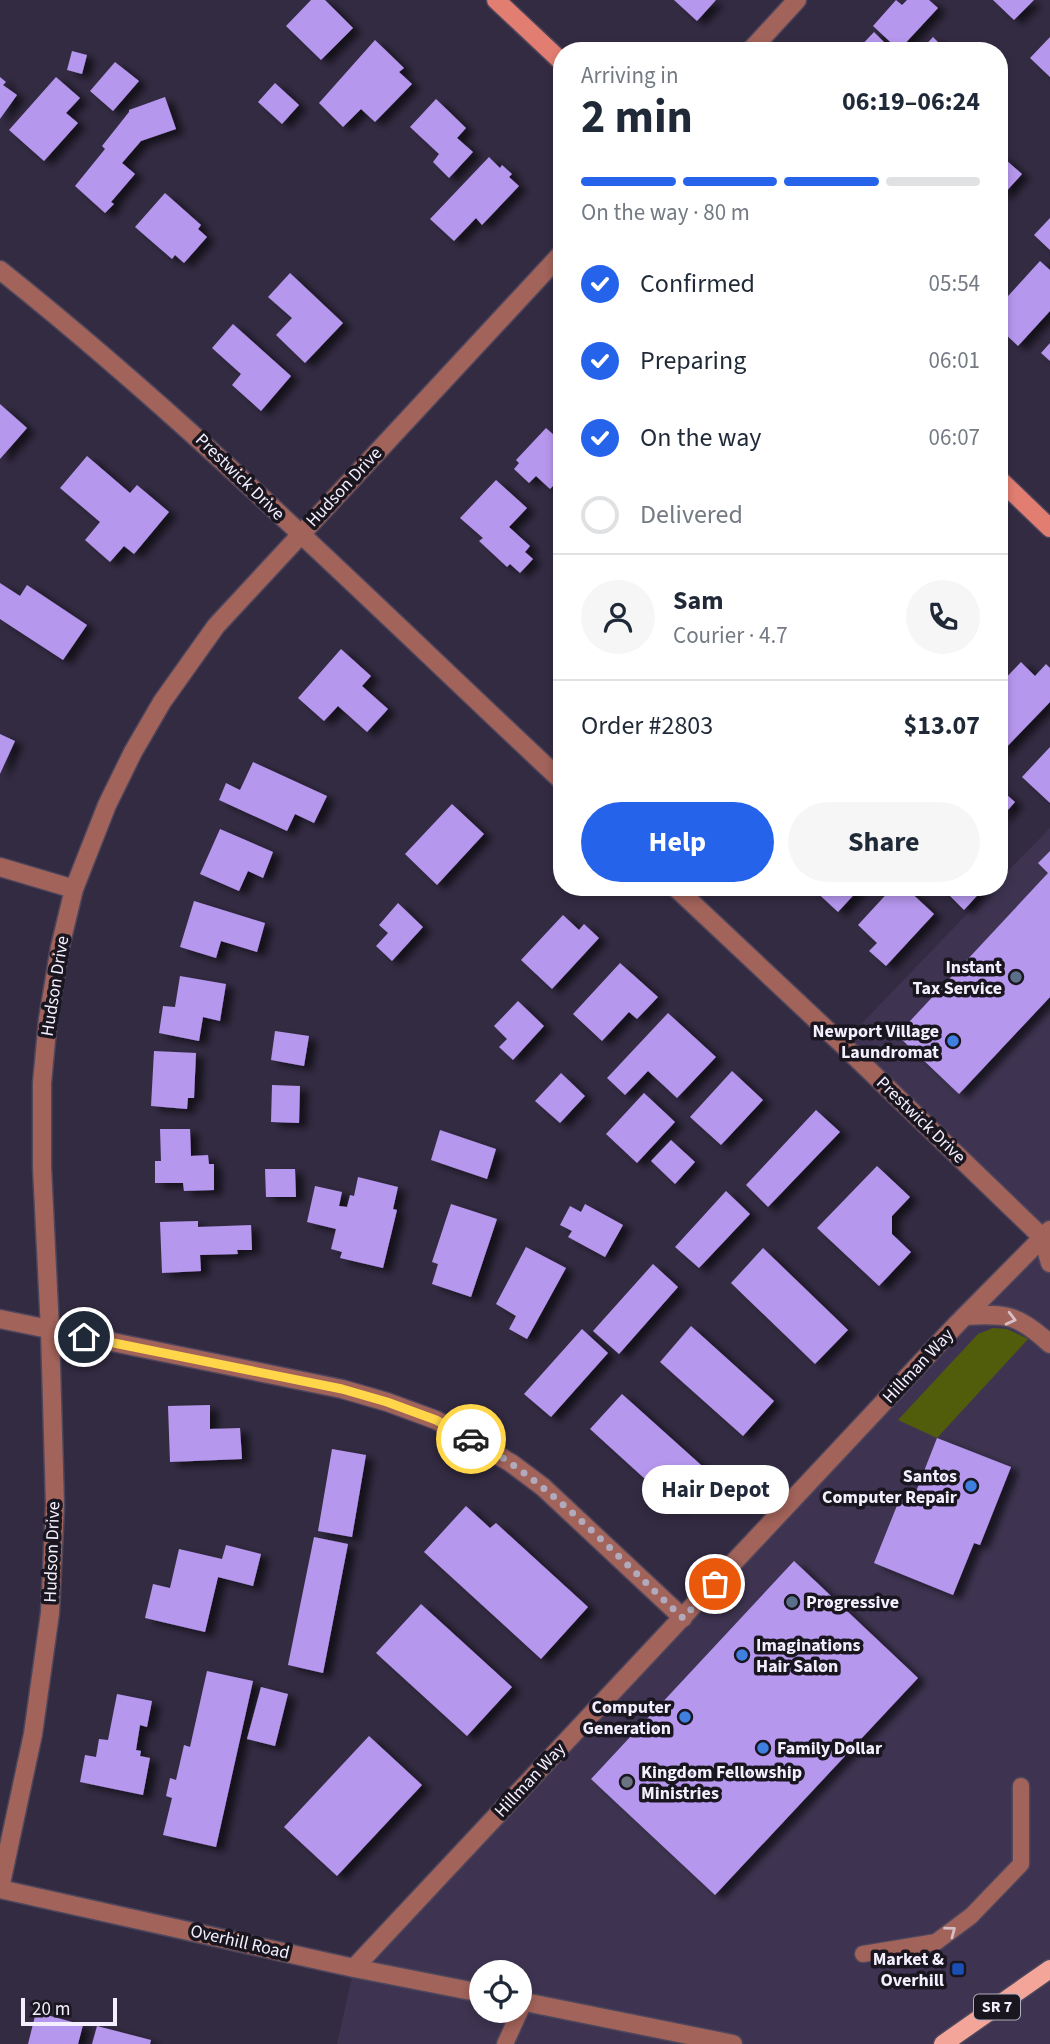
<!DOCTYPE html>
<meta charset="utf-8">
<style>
body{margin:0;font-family:"Source Sans 3",sans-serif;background:#f6f6f7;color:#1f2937;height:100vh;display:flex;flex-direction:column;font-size:26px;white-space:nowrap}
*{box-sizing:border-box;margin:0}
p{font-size:23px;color:#747a83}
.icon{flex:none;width:38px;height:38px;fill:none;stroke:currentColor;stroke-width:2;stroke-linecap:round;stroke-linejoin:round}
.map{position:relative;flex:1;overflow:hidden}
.details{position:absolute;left:553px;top:42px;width:455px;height:854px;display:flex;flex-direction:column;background:#fff;border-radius:28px;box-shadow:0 4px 10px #0003}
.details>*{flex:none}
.controls{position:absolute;left:469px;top:1960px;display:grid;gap:14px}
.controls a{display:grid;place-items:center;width:63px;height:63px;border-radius:50%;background:#fff;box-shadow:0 4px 10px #0003;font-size:35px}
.scale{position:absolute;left:21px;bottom:18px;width:96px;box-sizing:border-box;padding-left:7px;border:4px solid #f4effe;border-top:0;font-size:19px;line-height:24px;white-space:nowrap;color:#f4effe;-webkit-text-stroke:5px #191620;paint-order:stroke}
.pin{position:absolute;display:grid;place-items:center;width:60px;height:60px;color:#fff;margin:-30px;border:4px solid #fff;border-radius:50%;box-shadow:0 2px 7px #0007}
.courier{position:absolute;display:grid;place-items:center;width:70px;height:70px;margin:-35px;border:5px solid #ffd54a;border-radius:50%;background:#fff;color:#222;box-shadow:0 2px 9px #0007}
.bubble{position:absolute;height:49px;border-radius:24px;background:#fff;box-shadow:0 4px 10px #0003;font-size:23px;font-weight:700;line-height:49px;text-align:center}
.summary em{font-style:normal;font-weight:700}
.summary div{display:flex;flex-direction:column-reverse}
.summary{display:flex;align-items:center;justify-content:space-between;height:119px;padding:0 28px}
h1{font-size:46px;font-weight:700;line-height:52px}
.bar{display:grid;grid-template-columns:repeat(4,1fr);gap:10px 7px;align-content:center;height:84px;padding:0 28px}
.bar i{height:9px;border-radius:5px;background:#e0e1e3}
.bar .selected{background:#2563eb}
.bar p{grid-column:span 4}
.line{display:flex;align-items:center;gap:18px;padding:0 28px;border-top:2px solid #e0e1e3}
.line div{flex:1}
.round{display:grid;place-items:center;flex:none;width:74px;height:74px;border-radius:37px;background:#f6f6f7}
ol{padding:0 28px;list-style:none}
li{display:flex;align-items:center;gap:21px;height:77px}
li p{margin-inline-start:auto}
li .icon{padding:7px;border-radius:50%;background:#2563eb;color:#fff;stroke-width:4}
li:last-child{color:#747a83}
li i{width:38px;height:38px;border:4px solid #e0e1e3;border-radius:50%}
.button{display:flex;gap:14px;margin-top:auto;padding:14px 28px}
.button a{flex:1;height:80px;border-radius:42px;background:#2563eb;color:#fff;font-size:28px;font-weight:700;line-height:80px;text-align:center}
.button a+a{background:#f6f6f7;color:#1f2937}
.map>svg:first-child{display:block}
.built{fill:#3e3451;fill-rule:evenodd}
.green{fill:#525d0c}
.building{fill:#b697ee;filter:url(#shadow)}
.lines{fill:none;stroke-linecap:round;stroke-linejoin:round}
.lane-casing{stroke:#4e465c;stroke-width:19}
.street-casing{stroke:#4e465c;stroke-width:21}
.secondary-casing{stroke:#4e465c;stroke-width:21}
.primary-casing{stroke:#4e465c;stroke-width:21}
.lane{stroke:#a2635a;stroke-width:16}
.street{stroke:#a2635a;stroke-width:18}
.secondary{stroke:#e27d71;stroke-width:18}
.primary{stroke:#f3a59a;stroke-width:18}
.oneway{stroke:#d7bec5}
.done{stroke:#b0aabc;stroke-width:7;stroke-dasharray:0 12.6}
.route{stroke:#ffd54a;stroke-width:9}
.service-dot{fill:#5c6f8a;stroke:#191620;stroke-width:2.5}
.shop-dot{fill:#3f7fe0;stroke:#191620;stroke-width:2.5}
.worship-dot{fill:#6b7280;stroke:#191620;stroke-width:2.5}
.transit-dot{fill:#1a4fb4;stroke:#191620;stroke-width:2.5}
.labels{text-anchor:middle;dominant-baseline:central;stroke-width:7;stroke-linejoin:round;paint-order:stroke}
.shield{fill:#191620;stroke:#b2aebb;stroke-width:2}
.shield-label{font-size:16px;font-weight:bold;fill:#f4effe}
.street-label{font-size:18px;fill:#f4effe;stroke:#191620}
.poi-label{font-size:18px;font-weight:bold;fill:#f4effe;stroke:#191620;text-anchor:end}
</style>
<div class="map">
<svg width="1050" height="2044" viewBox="0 0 1050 2044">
<defs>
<filter id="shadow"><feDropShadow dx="8" dy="4.5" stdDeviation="3.5" flood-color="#0009"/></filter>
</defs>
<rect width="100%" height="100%" fill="#332b42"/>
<!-- built -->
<path class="built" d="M1050,828V2044H337L354,1968L1043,1238L842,1044L993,887H999V880ZM481,1972H520V2011H481Z"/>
<!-- green -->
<path class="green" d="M993,1328L1007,1329L1028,1339L937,1438L898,1420L978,1334Z"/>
<!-- building -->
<path class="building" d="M311,0H325L353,28L321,60L286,26Z
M674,0H716L697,21Z
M896,0L902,5L907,0H929L938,8L899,50L873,26Z
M993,0H1034L1014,20Z
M874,32L893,51H856Z
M933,37L947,51H920Z
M1050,37V77L1030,58Z
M375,40L404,68L399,72L412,84L375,122L361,109L343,127L319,103Z
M72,51L87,55L82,74L67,70Z
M115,62L139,81L113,111L90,91Z
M0,77L6,82L3,85L17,95L0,119Z
M56,77L80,98L66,113L78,123L44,161L9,130Z
M275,83L299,105L282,124L258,102Z
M165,97L176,129L141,141L122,163L135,174L111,202L114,204L105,213L75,186L105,149L102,146L129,112V110Z
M436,99L466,128L457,138L473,152L449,178L433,162L439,154L410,127Z
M999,154L1022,174L1003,195L999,191Z
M489,157L500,168L502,165L512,174L509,177L519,186L482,225L476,218L454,241L430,219Z
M165,193L201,225L198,229L207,237L184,263L175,255L172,259L135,227Z
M1050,218V250L1034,235Z
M1040,261L1050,270V311L1018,346L1000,329L1007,320L999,313V306Z
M290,273L343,323L305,363L276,335L292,318L268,297Z
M233,324L291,376L261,411L232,385L241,374L212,348Z
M1050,343V361L1041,353Z
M0,404L27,428L0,459Z
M546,428L562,442V477L550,489L536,476L529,483L514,469L519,463L516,460Z
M87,456L130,493L137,485L169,512L134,554L124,546L110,562L85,540L100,522L60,488Z
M496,480L527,508L509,527L530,546L525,552L533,559L520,573L510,564L507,567L479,541L483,538L460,518Z
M0,583L20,596L27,585L87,625L63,660L0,619Z
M341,649L371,676L362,686L388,709L367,732L338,706L324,721L298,698Z
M1021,662L1035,676L1046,664L1050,668V702L999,755V710L1005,704L999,698V685Z
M0,734L15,741L0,774Z
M1050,747V803L1022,777Z
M253,762L327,796L314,823L295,814L287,831L219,800L226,783L240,790Z
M999,788L1015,802L999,820Z
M452,804L484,834L437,885L405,854Z
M220,829L273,852L263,878L248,871L239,891L200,874Z
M1050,851V997L959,1094L897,1035L1048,873L1038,863Z
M811,887H861L838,912Z
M893,887H905L934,914L886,966L869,951L877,943L858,925Z
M941,887H985L964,910Z
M194,901L265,923L257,952L221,941L216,958L180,947Z
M398,903L423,927L392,961L376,946L388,933L379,925Z
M563,915L579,930L584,924L599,938L552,989L521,960Z
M620,963L658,997L637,1019L629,1012L602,1041L573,1014Z
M180,976L226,984L220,1021L203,1017L199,1041L159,1033L163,1006L175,1007Z
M518,1001L544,1026L513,1060L499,1047L507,1039L494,1026Z
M668,1013L716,1057L677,1098L648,1071L625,1095L607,1078Z
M275,1031L309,1036L304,1066L271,1060Z
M154,1051L196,1053L194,1098H188L187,1109L151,1106Z
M732,1071L763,1100L721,1145L690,1117Z
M561,1073L585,1096L560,1123L535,1101Z
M272,1085L300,1086L299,1123L271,1122Z
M644,1093L675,1122L637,1163L606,1134Z
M816,1110L840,1132L768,1207L746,1185Z
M160,1129H190L191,1156L208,1155L209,1164H214V1190L184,1191L183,1183H155V1161H161Z
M440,1130L496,1149L487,1179L431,1160Z
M671,1140L695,1162L675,1184L651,1161Z
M877,1166L910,1197L892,1216V1234L911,1252L879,1286L817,1228Z
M265,1169H295L296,1197H266Z
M358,1177L398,1187L393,1209L397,1210L383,1268L340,1258L342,1252L331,1249L336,1229L307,1222L315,1186L342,1192L339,1206L347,1207L350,1195L354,1196Z
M726,1191L750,1214L699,1268L675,1247Z
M451,1204L497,1219L471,1297L432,1284L438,1264L432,1262Z
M585,1204L623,1225L605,1257L568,1237L572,1231L560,1225L570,1206L581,1212Z
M198,1221V1227L251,1225L252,1250H237L238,1254L200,1255L201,1271L162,1273L160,1222Z
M526,1247L566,1268L527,1339L509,1329L516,1316L496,1304Z
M763,1248L848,1330L815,1364L731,1283Z
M653,1264L678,1287L619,1354L593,1331Z
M691,1326L774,1401L743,1436L660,1362Z
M582,1329L608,1353L551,1417L524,1394Z
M622,1394L710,1473L678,1509L590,1429Z
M210,1405V1429L240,1428L242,1459L170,1462L168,1406Z
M937,1438L1011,1467L980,1545L974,1543L953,1595L874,1563L898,1503L910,1507Z
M332,1449L366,1455L352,1537L318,1531Z
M466,1506L490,1528L496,1523L588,1607L541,1659L424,1552Z
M314,1537L348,1544L323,1673L288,1665Z
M226,1545L261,1554L253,1586L218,1577L205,1632L145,1618L153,1584L170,1588L179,1549L222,1559Z
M794,1561L918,1678L715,1895L591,1779Z
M421,1604L512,1687L467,1736L376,1653Z
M207,1671L253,1681L216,1847L163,1835L172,1798L166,1796L170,1778L176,1780L184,1745L190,1747Z
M261,1687L288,1694L275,1746L247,1739Z
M117,1694L152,1701L147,1727L140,1725L136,1750L141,1751L140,1756L150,1758L143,1795L80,1782L85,1755L96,1757L99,1739L108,1740Z
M369,1736L422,1785L337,1876L284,1827Z
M36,2012L83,2025L78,2044H28Z
M97,2026L151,2040L150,2044H92Z"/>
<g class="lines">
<defs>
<path id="lane" d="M863,1954L936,1942L971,1916L1021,1864V1786
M505,2044L524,2002"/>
<path id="street" d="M750,51L797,0
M0,270C198,428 377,608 562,781
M0,867L74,889
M675,887L842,1044L1043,1238
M1043,1238L1050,1263
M965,1316C1007,1313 1019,1315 1050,1344
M0,1319L342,1389L387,1402L436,1420L511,1463L543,1487L683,1618
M0,1888L33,1734L50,1613L55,1505L50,1330L42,1167V1083L48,1019L60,947L74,889L107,805L133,752L162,702L216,626L562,253
M0,1889L354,1968L481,1993
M354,1968L957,1324L1050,1230
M520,2001L733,2044"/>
<path id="secondary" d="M496,0L562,62
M999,479L1050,528"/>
<path id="primary" d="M943,2044L1050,1969"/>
</defs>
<!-- lane casing -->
<use href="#lane" class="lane-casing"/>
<!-- street casing -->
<use href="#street" class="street-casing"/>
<!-- secondary casing -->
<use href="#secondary" class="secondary-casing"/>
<!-- primary casing -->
<use href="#primary" class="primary-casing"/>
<!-- lane -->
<use href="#lane" class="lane"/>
<!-- street -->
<use href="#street" class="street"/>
<!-- secondary -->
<use href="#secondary" class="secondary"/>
<!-- primary -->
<use href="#primary" class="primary"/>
</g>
<!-- one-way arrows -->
<defs><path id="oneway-chevron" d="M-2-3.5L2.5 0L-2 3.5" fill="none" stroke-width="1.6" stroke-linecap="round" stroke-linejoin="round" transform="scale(1.75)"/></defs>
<g class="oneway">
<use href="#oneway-chevron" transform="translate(1011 1319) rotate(14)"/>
<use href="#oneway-chevron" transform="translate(951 1931) rotate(-37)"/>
</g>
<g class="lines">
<!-- done -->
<path class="done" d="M471,1439C549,1480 618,1558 683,1618L715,1584"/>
<!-- route -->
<path class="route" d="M84,1337L342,1389L387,1402L436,1420L471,1439"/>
</g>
<!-- markers -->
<g class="service-dot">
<circle cx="1016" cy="977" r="7"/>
<circle cx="792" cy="1602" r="7"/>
</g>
<g class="shop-dot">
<circle cx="953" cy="1041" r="7"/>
<circle cx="971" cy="1486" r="7"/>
<circle cx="742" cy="1655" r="7"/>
<circle cx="685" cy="1717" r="7"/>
<circle cx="763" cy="1748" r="7"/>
</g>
<circle class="worship-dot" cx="627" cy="1782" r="7"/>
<rect class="transit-dot" x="951" y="1962" width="14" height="14" rx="3.5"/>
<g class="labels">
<!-- shield labels -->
<rect class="shield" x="974" y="1994.5" width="46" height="25" rx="5"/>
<g class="shield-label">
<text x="997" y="2007">SR 7</text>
</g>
<!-- street labels -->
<g class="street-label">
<text transform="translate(240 477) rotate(44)">Prestwick Drive</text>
<text transform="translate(344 487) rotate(-47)">Hudson Drive</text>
<text transform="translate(55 986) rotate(-81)">Hudson Drive</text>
<text transform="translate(921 1120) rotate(44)">Prestwick Drive</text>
<text transform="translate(918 1366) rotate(-47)">Hillman Way</text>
<text transform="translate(52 1552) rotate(-88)">Hudson Drive</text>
<text transform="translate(530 1780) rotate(-47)">Hillman Way</text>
<text transform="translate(240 1942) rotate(13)">Overhill Road</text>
</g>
<!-- poi labels -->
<g class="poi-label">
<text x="1002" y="967">Instant<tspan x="1002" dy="21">Tax Service</tspan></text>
<text x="939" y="1031">Newport Village<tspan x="939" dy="21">Laundromat</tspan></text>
<text x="957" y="1476">Santos<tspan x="957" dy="21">Computer Repair</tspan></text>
<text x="806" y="1602" text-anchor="start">Progressive</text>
<text x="756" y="1645" text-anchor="start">Imaginations<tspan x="756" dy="21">Hair Salon</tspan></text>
<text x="671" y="1707">Computer<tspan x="671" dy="21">Generation</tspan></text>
<text x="777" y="1748" text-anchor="start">Family Dollar</text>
<text x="641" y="1772" text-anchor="start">Kingdom Fellowship<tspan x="641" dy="21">Ministries</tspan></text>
<text x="944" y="1959">Market &amp;<tspan x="944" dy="21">Overhill</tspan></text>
</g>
</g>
</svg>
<div class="controls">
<a><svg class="icon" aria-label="locate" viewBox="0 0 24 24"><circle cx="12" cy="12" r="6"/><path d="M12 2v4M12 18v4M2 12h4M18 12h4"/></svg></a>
</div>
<div class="scale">20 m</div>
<div class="pin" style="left:715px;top:1584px;background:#ea580c"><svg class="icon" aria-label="bag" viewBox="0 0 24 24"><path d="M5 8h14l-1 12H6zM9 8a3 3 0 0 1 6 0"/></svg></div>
<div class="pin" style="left:84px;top:1337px;background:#1f2937"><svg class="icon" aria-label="home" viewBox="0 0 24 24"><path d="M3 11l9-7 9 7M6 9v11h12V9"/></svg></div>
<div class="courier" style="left:471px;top:1439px"><svg class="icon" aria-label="car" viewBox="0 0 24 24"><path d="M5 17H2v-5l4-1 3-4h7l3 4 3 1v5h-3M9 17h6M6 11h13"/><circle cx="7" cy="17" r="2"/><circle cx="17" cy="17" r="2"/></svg></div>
<div class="bubble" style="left:642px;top:1465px;width:147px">Hair Depot</div>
<section class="details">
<div class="summary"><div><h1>2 min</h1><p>Arriving in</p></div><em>06:19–06:24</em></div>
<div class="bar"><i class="selected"></i><i class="selected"></i><i class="selected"></i><i></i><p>On the way · 80 m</p></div>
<ol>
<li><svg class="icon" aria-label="check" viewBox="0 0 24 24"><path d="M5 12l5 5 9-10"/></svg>Confirmed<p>05:54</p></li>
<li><svg class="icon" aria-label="check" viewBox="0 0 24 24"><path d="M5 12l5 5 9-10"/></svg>Preparing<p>06:01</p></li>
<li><svg class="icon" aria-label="check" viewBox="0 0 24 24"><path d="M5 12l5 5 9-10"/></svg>On the way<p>06:07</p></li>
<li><i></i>Delivered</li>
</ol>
<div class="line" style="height:126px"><a class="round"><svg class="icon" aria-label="person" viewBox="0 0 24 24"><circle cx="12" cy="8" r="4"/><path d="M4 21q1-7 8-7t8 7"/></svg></a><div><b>Sam</b><p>Courier · 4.7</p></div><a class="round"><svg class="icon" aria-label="phone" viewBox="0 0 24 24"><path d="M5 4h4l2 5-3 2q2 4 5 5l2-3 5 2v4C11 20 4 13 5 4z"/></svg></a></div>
<div class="line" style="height:91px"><div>Order #2803</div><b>$13.07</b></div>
<div class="button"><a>Help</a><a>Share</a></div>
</section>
</div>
